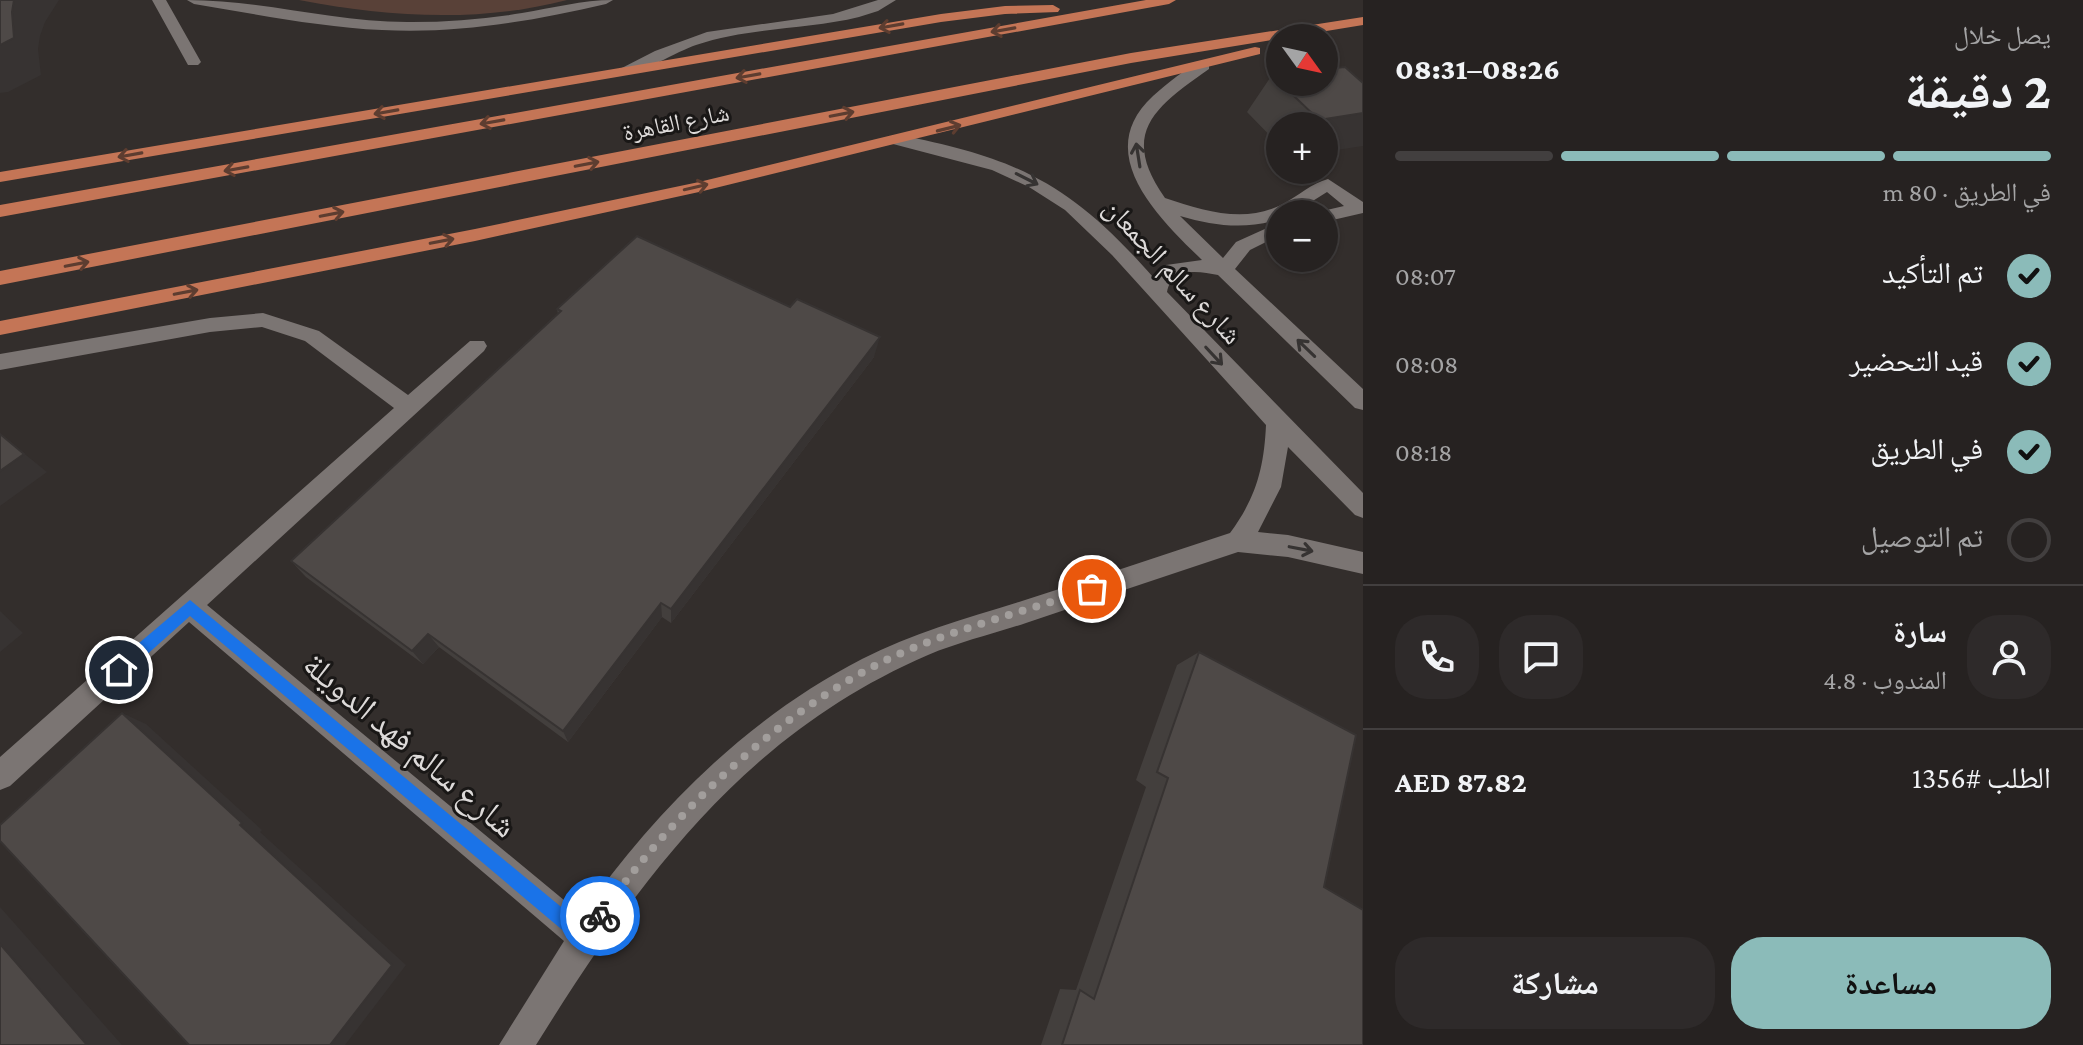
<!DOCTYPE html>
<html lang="ar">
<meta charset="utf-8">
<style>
body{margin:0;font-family:"Crimson Pro","Noto Naskh Arabic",serif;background:#2e2a2a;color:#f1f3f6;direction:rtl;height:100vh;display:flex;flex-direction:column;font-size:30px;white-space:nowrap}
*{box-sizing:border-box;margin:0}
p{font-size:26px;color:#a4a4a5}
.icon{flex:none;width:44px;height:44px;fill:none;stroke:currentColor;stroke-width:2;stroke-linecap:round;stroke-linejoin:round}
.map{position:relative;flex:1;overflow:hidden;direction:ltr}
.sheet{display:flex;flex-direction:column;background:#262221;width:720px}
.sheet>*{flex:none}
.needle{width:52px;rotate:123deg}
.tools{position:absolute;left:1266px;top:24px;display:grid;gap:16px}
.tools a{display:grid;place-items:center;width:72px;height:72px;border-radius:50%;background:#262221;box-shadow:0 2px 6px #0004,0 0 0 2px #423f3f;font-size:40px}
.pin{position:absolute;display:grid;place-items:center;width:68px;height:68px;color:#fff;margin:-34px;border:4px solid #fff;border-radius:50%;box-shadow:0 2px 8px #0007}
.courier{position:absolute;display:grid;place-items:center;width:80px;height:80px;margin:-40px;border:6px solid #1a73e8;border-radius:50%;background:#fff;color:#222;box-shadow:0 2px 10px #0007}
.head em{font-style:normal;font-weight:800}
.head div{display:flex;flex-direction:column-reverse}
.head{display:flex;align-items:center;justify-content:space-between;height:136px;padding:0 32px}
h1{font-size:52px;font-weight:800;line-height:60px}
.bar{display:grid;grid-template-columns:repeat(4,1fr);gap:12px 8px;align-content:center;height:96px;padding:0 32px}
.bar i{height:10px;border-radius:6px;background:#423f3f}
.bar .on{background:#8bbbb9}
.bar p{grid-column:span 4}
.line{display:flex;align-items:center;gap:20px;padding:0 32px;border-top:2px solid #423f3f}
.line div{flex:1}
.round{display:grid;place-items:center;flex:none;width:84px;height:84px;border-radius:32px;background:#2e2a2a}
ol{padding:0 32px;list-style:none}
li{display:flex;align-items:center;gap:24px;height:88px}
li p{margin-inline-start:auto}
li .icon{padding:8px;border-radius:50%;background:#8bbbb9;color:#111;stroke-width:4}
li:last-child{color:#a4a4a5}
li i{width:44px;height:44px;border:4px solid #423f3f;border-radius:50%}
.action{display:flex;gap:16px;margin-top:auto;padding:16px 32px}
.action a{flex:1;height:92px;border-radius:32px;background:#8bbbb9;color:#111;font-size:32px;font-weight:800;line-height:92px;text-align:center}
.action a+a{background:#2e2a2a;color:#f1f3f6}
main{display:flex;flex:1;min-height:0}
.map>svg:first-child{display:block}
.green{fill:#594138}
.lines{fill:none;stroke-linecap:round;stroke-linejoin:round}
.minor{fill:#7b7573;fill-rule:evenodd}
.major{fill:#c47556;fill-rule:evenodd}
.wall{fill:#433f3d}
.shaded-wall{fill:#373332}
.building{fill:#4e4947;stroke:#373332;stroke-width:2}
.oneway{stroke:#5d3d30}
.oneway2{stroke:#363332}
.route{fill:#1a73e8}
.done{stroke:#a29e9c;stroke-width:8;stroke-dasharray:0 14.4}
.labels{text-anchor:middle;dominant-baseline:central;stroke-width:6;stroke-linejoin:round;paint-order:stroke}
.far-street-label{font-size:24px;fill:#dddad9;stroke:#191716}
.street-label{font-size:28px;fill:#dddad9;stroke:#191716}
.near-street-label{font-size:34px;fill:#dddad9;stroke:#191716}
</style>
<main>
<section class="sheet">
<div class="head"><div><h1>2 دقيقة</h1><p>يصل خلال</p></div><em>08:26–08:31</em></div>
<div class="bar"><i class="on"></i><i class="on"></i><i class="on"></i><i></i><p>في الطريق · 80 m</p></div>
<ol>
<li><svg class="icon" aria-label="check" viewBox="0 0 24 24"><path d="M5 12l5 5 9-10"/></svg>تم التأكيد<p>08:07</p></li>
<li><svg class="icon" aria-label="check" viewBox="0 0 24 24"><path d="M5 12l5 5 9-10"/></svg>قيد التحضير<p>08:08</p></li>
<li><svg class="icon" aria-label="check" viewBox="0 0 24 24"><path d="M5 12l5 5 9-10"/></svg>في الطريق<p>08:18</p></li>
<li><i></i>تم التوصيل</li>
</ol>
<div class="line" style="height:144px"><a class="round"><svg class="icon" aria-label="person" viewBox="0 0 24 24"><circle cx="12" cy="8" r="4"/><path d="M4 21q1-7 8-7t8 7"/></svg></a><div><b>سارة</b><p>المندوب · 4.8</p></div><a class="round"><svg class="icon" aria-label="chat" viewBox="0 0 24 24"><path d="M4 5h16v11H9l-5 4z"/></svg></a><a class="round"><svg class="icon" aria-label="phone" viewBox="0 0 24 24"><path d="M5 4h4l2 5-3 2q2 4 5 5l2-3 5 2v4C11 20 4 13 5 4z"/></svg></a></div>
<div class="line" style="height:104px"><div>الطلب #1356</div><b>AED 87.82</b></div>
<div class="action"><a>مساعدة</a><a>مشاركة</a></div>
</section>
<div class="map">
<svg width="1363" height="1045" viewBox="0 0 1363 1045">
<rect width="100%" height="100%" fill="#332e2c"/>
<!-- green -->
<path class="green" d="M299,0H567C479,23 387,17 299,0Z"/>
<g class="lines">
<!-- minor -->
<path class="minor" d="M152,0H166L201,62L198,65H188Z
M187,0C263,0 336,23 412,22C449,22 486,19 522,13C553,8 582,0 613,0L606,4C533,21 458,34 382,30C319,27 256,14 194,4Z
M878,0H896L878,11L859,17C806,30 748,27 696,45C677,51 633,79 617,75L614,72L655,51L707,32L833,14Z
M1204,61L1209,63V69C1155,107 1119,133 1165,198C1204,211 1245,224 1283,204C1298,196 1312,183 1328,179L1363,202V213L1324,222V214H1316L1318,212L1344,206L1327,192L1292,214H1280V219C1246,230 1214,226 1180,216L1223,258L1236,242L1280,222V235L1250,250L1235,269L1363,389V410L1355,408L1218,275C1198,271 1172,267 1167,292L1363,493V518L1355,515L1288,447L1281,487L1258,532L1288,535L1363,552V574L1288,557L1238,552C1167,576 1096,599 1026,623C993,634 959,642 928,655C743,735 639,880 536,1045H499L564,941L189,622L10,786L0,790V757L394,408L305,341L262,327L210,332L0,370V354L210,318L263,313L319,331L408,395L470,341H484L487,346L484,351L207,605L582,915C654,811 749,717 862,659C913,633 967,618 1022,601C1091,579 1160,556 1230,533C1256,498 1264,468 1266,425L1112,255L1065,210L1029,187L992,170L893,144L891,140L899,135C1019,158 1072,185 1153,277L1166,265L1202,260C1158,217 1091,153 1153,96C1167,84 1186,67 1204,61Z"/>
<!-- major -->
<path class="major" d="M1146,0H1176L1169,4L0,217V205Z
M1053,5L1060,9L1058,12L1005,14L941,22L0,182V172L941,14L1005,6Z
M1363,17V25L1131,63L0,285V271L1131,53Z
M1255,47L1260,48V54L699,192L475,241L0,335V321L475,229L699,182Z"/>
</g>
<!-- wall -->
<path class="wall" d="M1272,75L1363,146L1324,126H1280V146L1247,112Z
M557,309L874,357L671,623L662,617L568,742L439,647L423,664L306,577L291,561L558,314Z
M1199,652L1324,887L1363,1045H1041L1060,989L1076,990L1146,787L1136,780L1177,665Z"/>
<!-- shaded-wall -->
<path class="shaded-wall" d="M14,0H59L45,22L40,36L38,49L41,75L8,92L0,93V45L12,12Z
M1363,113V146L1324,152V126H1314L1319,120Z
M880,337L874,357L671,623V609Z
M0,434L47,472L0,506Z
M661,603L662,617L568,742L563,731Z
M0,611L23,633L0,652Z
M428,634L439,647L423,664L412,651Z
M122,713L146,724L262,830L260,832L406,965L345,1045H330L240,825Z
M0,907L122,1045H87L0,944Z"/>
<!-- building -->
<path class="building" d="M0,0H14L12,12L14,38L0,45Z
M1345,67L1363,83V113L1319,120L1272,75L1280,74V82H1324V69Z
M637,236L790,307L797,299L880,337L671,609L661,603L563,731L428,634L412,651L291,561L561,311L557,309Z
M0,434L24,454L0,471Z
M1199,652L1356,735L1324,887L1363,910V1045H1062L1080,990L1094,999L1168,778L1157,772Z
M122,713L242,823L240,825L392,965L330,1045H189L0,841V825Z
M0,944L87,1045H0Z"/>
<!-- one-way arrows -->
<defs><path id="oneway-shaft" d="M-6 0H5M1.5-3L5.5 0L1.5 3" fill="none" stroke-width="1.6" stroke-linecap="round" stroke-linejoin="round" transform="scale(2)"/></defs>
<g class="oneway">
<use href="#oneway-shaft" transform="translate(891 26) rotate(170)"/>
<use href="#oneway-shaft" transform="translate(1003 30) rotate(170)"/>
<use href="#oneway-shaft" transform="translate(748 76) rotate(170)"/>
<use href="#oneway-shaft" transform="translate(386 112) rotate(170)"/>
<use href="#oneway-shaft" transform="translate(842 114) rotate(-11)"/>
<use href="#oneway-shaft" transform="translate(492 122) rotate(170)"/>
<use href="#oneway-shaft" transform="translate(949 128) rotate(-14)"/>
<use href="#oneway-shaft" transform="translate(130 155) rotate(170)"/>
<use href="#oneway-shaft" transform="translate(587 164) rotate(-11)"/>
<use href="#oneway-shaft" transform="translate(236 169) rotate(170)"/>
<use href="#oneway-shaft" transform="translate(696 187) rotate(-13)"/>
<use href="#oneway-shaft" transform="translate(332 214) rotate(-11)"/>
<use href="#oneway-shaft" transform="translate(442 241) rotate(-11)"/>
<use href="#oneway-shaft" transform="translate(77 264) rotate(-11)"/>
<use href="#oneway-shaft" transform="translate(186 292) rotate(-11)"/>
</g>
<g class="oneway2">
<use href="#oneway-shaft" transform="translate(1138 155) rotate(-99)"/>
<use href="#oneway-shaft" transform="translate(1027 179) rotate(27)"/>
<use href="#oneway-shaft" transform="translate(1306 348) rotate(-136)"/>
<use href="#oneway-shaft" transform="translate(1214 356) rotate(47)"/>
<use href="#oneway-shaft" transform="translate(1301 549) rotate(11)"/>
</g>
<!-- route -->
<path class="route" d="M190,600L583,925L594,910L600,907L606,910L609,916C604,926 596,942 585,947L579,944L190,616L124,675H113V665Z"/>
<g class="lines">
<!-- done -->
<path class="done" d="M600,916C674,810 796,694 918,646C974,624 1034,608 1092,589"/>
</g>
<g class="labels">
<!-- far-street labels -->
<g class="far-street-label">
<text transform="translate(676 122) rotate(-11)">شارع القاهرة</text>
</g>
<!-- street labels -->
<g class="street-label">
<text transform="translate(1173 271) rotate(47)">شارع سالم الجمعان</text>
</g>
<!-- near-street labels -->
<g class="near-street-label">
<text transform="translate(410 745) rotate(40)">شارع سالم فهد الدويلة</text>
</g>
</g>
</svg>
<div class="tools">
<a><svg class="needle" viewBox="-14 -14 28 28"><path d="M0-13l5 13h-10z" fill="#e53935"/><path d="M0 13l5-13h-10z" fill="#a4a4a5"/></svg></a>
<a>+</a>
<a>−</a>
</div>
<div class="pin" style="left:1092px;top:589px;background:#ea580c"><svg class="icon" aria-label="bag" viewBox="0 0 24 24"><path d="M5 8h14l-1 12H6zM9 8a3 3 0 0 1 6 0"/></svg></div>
<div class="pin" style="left:119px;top:670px;background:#1f2937"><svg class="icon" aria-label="home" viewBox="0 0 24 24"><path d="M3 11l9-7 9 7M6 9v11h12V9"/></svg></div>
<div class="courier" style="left:600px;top:916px"><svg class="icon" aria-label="bike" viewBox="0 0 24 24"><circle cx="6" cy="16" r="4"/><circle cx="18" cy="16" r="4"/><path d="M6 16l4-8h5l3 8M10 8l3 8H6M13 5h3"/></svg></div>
</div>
</main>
